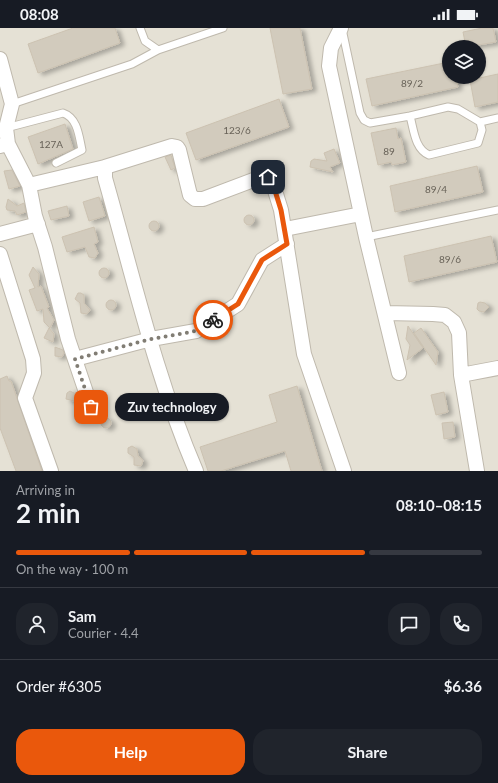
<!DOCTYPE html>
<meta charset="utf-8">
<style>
body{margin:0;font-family:Lato,sans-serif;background:#20242c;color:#f1f3f6;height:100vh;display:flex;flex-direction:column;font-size:15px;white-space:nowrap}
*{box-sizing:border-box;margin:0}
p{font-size:13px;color:#9ea1a6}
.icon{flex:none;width:22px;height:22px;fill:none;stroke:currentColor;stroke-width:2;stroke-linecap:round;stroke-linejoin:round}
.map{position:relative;height:443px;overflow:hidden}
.sheet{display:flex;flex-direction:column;background:#171b24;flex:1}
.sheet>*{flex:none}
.fabs{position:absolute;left:442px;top:12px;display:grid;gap:8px}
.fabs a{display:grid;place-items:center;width:44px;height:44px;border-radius:50%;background:#171b24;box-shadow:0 1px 3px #0004;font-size:20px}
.pin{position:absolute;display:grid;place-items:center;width:34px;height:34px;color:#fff;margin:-17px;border-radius:8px;box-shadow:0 2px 6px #0006}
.courier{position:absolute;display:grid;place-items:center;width:40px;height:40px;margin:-20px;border:3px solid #ea580c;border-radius:50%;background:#fff;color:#222;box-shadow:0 1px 5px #0007}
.bubble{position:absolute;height:28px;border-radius:14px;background:#171b24;box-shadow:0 1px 3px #0004;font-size:13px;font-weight:700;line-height:28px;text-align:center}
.overview em{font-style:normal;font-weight:700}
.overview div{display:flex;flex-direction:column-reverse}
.overview{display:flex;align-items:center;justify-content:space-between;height:68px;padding:0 16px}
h1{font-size:26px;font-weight:700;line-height:30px}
.bar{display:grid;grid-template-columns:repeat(4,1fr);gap:6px 4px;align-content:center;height:48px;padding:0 16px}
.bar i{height:5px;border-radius:3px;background:#363941}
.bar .selected{background:#ea580c}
.bar p{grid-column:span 4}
.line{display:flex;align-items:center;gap:10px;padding:0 16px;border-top:1px solid #363941}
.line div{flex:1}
.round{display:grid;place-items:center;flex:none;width:42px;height:42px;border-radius:16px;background:#20242c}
.action{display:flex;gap:8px;margin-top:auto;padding:8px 16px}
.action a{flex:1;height:46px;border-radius:16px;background:#ea580c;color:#fff;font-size:16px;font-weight:700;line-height:46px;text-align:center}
.action a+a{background:#20242c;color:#f1f3f6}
.status{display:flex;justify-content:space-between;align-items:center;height:28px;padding:0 20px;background:#171b24;direction:ltr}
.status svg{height:11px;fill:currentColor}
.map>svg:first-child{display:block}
.residential{fill:#e5e1d5;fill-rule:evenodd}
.building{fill:#d2cbbd;stroke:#ccc2b1;filter:url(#shadow)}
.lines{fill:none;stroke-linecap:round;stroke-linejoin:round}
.service-casing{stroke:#bfb9ad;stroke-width:9}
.minor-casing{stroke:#bfb9ad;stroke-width:16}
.service{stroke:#fff;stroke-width:7}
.minor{stroke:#fff;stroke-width:14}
.done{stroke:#817d74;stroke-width:4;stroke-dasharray:0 7.2}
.route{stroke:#ea580c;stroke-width:5}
.labels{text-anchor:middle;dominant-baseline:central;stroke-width:3;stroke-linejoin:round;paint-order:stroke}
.number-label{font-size:10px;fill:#686258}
</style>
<div class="status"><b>08:08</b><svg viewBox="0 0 49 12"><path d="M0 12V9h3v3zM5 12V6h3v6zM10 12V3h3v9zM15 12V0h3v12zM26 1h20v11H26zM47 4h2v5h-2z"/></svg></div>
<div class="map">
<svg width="498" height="443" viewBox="0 0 498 443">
<defs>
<filter id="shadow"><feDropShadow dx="4.5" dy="2.5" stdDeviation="2" flood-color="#0004"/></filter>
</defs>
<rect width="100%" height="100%" fill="#f2efe6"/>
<!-- residential -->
<path class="residential" d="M0,0H498V443H0ZM449,19H479V49H449Z"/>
<!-- building -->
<path class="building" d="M73,0H115L120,15L38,45L28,16Z
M270,0H300L312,61L283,66Z
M482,0H493L496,14L466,19L463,4Z
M449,34V49H456L458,59L372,78L366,51Z
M498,46V74L475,79L470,52Z
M279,71L289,99L196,132L186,105Z
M65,96L73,121L38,136L28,109Z
M396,100L398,111L401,110L406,134L392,137L391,134L378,137L371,105Z
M334,121L340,135L330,139L333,144L310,139L311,133L314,131L327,133L324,125Z
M171,127L175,140L171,142L165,129Z
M477,138L483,164L395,184L390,158Z
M12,142L20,158L9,161L4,143Z
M99,169L105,188L89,193L83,174Z
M8,171L17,178L24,175L26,184L17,187L15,183L7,182L6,179Z
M67,178L69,188L51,192L48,183Z
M244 192a5 5 0 1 1 10 0a5 5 0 1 1-10 0Z
M149 198a5 5 0 1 1 10 0a5 5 0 1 1-10 0Z
M94,199L98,214L94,216L98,225L95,230L89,229L85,219L67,224L62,209Z
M491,208L497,234L409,254L404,228Z
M33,239L39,246L38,259L41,258L49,279L47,280L54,292L50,300L44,294L43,281L37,283L29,262L35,260L29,247Z
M99 245a5 5 0 1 1 10 0a5 5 0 1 1-10 0Z
M78,265H81L84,267V275L90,282L87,286L81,285L80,275L75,271Z
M106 277a5 5 0 1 1 10 0a5 5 0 1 1-10 0Z
M480,274L485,275L489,279L484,284L479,283L477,281L478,275Z
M408,298L423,320L407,332L410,317L406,311Z
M49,300L54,306L53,314L44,310Z
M421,300L438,324L436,337L414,305Z
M55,319L63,322L64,325L62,329L55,328Z
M7,348L9,353H11L42,443H16L0,400V351Z
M297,358L322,443H291L285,423L221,443H208L200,419L277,394L269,367Z
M70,363L76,366L78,374L66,371L67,365Z
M444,364L448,384L436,387L431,367Z
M101 395a5 5 0 1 1 10 0a5 5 0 1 1-10 0Z
M453,394L455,409L444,411L442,395Z
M132,418L137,421L138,428L142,431L143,433L141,438L134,437V429L128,425V420Z"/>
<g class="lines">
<defs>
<path id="service" d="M140,0L145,13L158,22L223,0
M342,1L360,85L364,92L370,95L410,88L448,79L458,81L480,94L498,90
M12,76L132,36L158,22
M410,88C414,103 415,121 429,127L478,115L482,102L480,94
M6,100L63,85C78,90 79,109 82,122L56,135
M366,209L498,182"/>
<path id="minor" d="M341,0L331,20L329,38L366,209L399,345
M0,31L12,76L6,100L8,116
M0,118L8,116L29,157L35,188L45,219L68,311L91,379
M29,157L105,139
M285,201L361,186
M0,206L38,196
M0,226L33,331L34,345L25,370L51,443
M385,285L433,286L445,287L454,294L459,305L461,347L477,443
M75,331L151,311L196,303L238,276L262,232L287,216
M461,347L498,340
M196,443C156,350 133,248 105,150V139L172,118L177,119L179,122L190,167L195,171H203L264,148L268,149L272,153L281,182L304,326L344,443"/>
</defs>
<!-- service casing -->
<use href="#service" class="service-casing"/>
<!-- minor casing -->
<use href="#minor" class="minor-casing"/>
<!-- service -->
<use href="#service" class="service"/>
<!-- minor -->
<use href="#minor" class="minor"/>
</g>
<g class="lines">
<!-- done -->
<path class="done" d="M91,379L75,331L151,311L196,303L213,292"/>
<!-- route -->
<path class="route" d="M213,292L238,276L262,232L287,216L281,182L272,153L268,149"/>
</g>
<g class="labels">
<!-- number labels -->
<g class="number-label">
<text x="412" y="55">89/2</text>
<text x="237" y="102">123/6</text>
<text x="51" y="116">127А</text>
<text x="389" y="123">89</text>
<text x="436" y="161">89/4</text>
<text x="450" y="231">89/6</text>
</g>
</g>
</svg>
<div class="fabs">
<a><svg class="icon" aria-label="layers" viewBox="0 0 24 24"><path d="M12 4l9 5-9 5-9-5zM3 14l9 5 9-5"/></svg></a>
</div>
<div class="pin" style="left:91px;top:379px;background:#ea580c"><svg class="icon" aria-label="bag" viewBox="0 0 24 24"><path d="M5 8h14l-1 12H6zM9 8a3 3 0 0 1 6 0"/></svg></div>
<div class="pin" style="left:268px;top:149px;background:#1f2937"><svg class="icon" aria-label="home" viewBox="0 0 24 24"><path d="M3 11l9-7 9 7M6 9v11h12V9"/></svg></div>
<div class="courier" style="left:213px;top:292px"><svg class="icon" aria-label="bike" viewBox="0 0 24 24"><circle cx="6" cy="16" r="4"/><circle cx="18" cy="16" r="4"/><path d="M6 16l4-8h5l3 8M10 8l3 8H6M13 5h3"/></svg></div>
<div class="bubble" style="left:115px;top:365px;width:114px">Zuv technology</div>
</div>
<section class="sheet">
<div class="overview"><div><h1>2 min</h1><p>Arriving in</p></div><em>08:10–08:15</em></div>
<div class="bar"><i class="selected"></i><i class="selected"></i><i class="selected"></i><i></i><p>On the way · 100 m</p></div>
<div class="line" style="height:72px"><a class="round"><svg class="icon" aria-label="person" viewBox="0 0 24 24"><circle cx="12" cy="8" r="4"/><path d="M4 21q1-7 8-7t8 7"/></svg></a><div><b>Sam</b><p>Courier · 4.4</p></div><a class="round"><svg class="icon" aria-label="chat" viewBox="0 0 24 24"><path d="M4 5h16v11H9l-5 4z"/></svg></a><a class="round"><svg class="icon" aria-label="phone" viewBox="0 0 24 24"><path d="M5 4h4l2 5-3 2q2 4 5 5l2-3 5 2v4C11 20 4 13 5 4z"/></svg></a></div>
<div class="line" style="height:52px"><div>Order #6305</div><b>$6.36</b></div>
<div class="action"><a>Help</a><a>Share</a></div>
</section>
